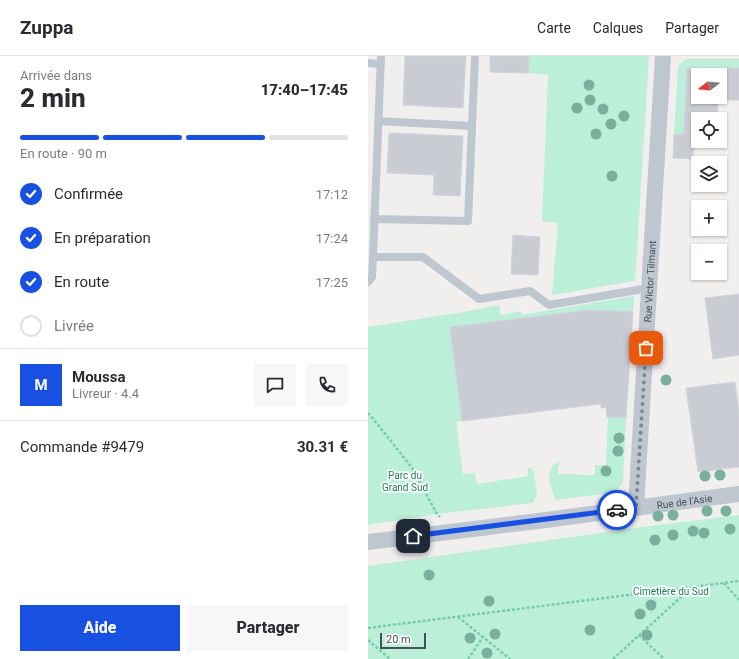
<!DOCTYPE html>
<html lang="fr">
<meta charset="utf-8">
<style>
body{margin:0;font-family:Roboto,sans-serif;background:#f7f7f7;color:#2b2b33;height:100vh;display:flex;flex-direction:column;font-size:15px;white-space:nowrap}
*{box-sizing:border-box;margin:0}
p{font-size:13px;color:#7c7c81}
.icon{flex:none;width:22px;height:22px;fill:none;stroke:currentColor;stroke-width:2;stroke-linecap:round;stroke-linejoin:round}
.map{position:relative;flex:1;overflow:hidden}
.side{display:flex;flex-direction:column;background:#fff;width:368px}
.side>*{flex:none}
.needle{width:26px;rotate:254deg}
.fabs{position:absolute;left:323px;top:12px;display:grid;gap:8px}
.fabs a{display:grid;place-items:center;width:36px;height:36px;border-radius:0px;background:#fff;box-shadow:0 1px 3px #0004;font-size:20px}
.scale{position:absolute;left:12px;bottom:10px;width:46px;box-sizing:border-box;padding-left:4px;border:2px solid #464e5c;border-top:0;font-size:11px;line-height:14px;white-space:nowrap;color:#464e5c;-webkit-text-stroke:3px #fff;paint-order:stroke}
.pin{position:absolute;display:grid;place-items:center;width:34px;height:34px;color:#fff;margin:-17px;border-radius:8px;box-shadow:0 2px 6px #0006}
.courier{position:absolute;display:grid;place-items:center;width:40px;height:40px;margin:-20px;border:3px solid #1851e1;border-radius:50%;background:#fff;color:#222;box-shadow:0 1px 5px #0007}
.overview em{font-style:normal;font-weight:800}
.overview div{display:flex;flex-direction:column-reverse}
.overview{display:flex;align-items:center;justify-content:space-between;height:68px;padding:0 20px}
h1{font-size:26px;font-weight:800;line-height:30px}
.bar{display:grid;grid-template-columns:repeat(4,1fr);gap:6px 4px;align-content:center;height:48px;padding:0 20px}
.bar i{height:5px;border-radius:3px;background:#e1e1e2}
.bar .selected{background:#1851e1}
.bar p{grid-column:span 4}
.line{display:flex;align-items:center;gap:10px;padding:0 20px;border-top:1px solid #e1e1e2}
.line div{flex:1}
.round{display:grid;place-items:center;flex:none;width:42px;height:42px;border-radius:0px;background:#f7f7f7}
ol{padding:0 20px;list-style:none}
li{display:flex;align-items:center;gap:12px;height:44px}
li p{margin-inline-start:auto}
li .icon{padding:4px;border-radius:50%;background:#1851e1;color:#fff;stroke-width:4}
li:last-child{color:#7c7c81}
li i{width:22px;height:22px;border:2px solid #e1e1e2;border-radius:50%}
.button{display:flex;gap:8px;margin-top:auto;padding:8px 20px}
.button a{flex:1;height:46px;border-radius:0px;background:#1851e1;color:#fff;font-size:16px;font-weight:800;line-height:46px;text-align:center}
.button a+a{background:#f7f7f7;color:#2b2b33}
header{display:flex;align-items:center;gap:24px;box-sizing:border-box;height:56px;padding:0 20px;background:#fff;border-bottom:1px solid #e1e1e2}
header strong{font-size:19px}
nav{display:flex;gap:22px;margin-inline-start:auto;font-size:14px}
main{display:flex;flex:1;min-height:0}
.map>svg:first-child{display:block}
.green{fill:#bcefd7}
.building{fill:#caccd4;stroke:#d2d3da;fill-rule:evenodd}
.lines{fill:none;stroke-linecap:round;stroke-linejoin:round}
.path{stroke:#74cdaf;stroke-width:2.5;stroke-dasharray:3 2;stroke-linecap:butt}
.service{stroke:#bec6d0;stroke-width:8}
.minor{stroke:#bec6d0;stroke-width:16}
.tree{fill:#79b09d}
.done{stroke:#82868f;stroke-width:4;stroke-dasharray:0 7.2}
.route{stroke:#1851e1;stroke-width:5}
.labels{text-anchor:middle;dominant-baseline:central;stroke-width:3.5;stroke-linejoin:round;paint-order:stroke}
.street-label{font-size:10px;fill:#464e5c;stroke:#fff}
.park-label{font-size:10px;fill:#167d5a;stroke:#fff}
</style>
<header>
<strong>Zuppa</strong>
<nav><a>Carte</a><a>Calques</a><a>Partager</a></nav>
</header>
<main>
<section class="side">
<div class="overview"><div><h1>2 min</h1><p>Arrivée dans</p></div><em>17:40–17:45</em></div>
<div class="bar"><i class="selected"></i><i class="selected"></i><i class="selected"></i><i></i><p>En route · 90 m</p></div>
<ol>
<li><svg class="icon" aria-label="check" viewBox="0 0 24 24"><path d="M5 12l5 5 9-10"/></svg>Confirmée<p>17:12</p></li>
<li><svg class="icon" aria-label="check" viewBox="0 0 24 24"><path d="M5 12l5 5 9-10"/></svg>En préparation<p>17:24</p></li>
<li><svg class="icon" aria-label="check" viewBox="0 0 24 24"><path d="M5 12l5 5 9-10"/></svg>En route<p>17:25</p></li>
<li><i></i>Livrée</li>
</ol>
<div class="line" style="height:72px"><b class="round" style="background:#1851e1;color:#fff">M</b><div><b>Moussa</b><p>Livreur · 4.4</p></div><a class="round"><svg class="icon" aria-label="chat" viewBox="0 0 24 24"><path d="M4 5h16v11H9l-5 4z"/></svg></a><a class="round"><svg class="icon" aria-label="phone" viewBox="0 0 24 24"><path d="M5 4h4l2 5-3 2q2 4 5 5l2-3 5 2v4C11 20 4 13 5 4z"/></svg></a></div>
<div class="line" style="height:52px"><div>Commande #9479</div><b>30.31 €</b></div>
<div class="button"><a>Aide</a><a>Partager</a></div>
</section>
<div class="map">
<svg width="371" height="603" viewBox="0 0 371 603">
<rect width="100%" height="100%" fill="#f1eeee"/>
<!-- green -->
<path class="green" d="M161,0H281L267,225L184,239L190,167L174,165L180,19L160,17Z
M321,3H371V12H320L316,79L306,78L310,12C313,6 315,4 321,3Z
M266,240L265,256L221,254L83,271L94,365L88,366L95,418L107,417L109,428L160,420V412H163L166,416L169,438L165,447L69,458L0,469V271L95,256L131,249L133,259L153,255L154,259Z
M240,361L258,362L255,426L248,436L188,444C182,433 175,411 191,406L190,418L227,419V409H238Z
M371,459V603H0V510L274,471Z"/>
<!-- building -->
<path class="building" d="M37,0H98L95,52L35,49Z
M122,0H161L160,17L122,16Z
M319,12H371V44H350L349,63H330V80H326L325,103L305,102L306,78L316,79ZM330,19H352V41H330Z
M21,77L95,80L92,140L65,139L66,119L19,117Z
M145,179L172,181L170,219L143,218Z
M371,238V299L345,303L337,242Z
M221,254L265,256L258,362L239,361L238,351L233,352V348L94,365L82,271Z
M367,326L371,356V411L330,416L318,332Z"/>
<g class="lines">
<!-- path -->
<path class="path" d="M0,357L11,370L44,412L69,458L72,461
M356,527L371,544
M90,561L115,581L142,603
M0,572L371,525
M271,579L296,603
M0,584L22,603
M100,603L115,581
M245,603L323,532"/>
<!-- service -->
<path class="service" d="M0,7L13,8
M104,70L107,0
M6,163L100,165L104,70L10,65
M5,201L13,0
M0,226L4,221L5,201H55L111,243L162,235L181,249L281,232"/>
<!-- minor -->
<g class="minor">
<path id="s1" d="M268,451L295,0"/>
<path id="s2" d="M0,486L178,464L371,438"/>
</g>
</g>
<!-- trees -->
<g class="tree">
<circle cx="221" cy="29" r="5.5"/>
<circle cx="222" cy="44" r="5.5"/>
<circle cx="209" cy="52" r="5.5"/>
<circle cx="235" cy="53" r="5.5"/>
<circle cx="256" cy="60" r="5.5"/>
<circle cx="243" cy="68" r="5.5"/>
<circle cx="228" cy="78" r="5.5"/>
<circle cx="244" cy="120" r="5.5"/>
<circle cx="288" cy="294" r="5.5"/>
<circle cx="298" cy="324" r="5.5"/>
<circle cx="251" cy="382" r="5.5"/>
<circle cx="250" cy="395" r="5.5"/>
<circle cx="238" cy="415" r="5.5"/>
<circle cx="352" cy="419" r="5.5"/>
<circle cx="337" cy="420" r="5.5"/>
<circle cx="339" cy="455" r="5.5"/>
<circle cx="358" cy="455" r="5.5"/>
<circle cx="305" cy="459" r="5.5"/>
<circle cx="290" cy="460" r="5.5"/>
<circle cx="362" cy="473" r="5.5"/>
<circle cx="325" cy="475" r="5.5"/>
<circle cx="336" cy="477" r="5.5"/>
<circle cx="305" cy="479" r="5.5"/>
<circle cx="287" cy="484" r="5.5"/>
<circle cx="61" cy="519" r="5.5"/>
<circle cx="121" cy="545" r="5.5"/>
<circle cx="283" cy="549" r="5.5"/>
<circle cx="272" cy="558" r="5.5"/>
<circle cx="222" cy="574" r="5.5"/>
<circle cx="127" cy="578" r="5.5"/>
<circle cx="279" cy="579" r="5.5"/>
<circle cx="102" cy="582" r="5.5"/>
<circle cx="119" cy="597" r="5.5"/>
</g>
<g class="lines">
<!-- done -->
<path class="done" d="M249,454L268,451L278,292"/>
<!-- route -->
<path class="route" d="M45,480L249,454"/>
</g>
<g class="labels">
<!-- street labels -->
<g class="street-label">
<text stroke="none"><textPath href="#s1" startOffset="226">Rue Victor Tilmant</textPath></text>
<text stroke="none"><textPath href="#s2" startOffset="319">Rue de l'Asie</textPath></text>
</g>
<!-- park labels -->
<g class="park-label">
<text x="37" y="419">Parc du<tspan x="37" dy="12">Grand Sud</tspan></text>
<text x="303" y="535">Cimetière du Sud</text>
</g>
</g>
</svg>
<div class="fabs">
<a><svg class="needle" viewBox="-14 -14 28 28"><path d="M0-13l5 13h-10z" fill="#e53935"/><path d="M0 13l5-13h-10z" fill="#7c7c81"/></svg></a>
<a><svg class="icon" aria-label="locate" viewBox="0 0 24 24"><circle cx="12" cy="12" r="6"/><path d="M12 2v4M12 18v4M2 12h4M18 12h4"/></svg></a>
<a><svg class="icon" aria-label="layers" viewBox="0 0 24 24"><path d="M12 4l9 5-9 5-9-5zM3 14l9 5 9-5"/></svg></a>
<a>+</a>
<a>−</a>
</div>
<div class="scale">20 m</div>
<div class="pin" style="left:278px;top:292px;background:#ea580c"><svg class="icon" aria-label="bag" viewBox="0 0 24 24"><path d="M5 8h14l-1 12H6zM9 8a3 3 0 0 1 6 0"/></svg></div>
<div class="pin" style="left:45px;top:480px;background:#1f2937"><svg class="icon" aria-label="home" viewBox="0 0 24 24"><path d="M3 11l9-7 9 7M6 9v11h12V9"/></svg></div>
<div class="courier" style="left:249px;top:454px"><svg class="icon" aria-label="car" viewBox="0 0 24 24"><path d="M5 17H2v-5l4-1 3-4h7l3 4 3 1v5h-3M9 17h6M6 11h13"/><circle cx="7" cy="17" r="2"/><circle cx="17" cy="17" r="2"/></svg></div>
</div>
</main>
